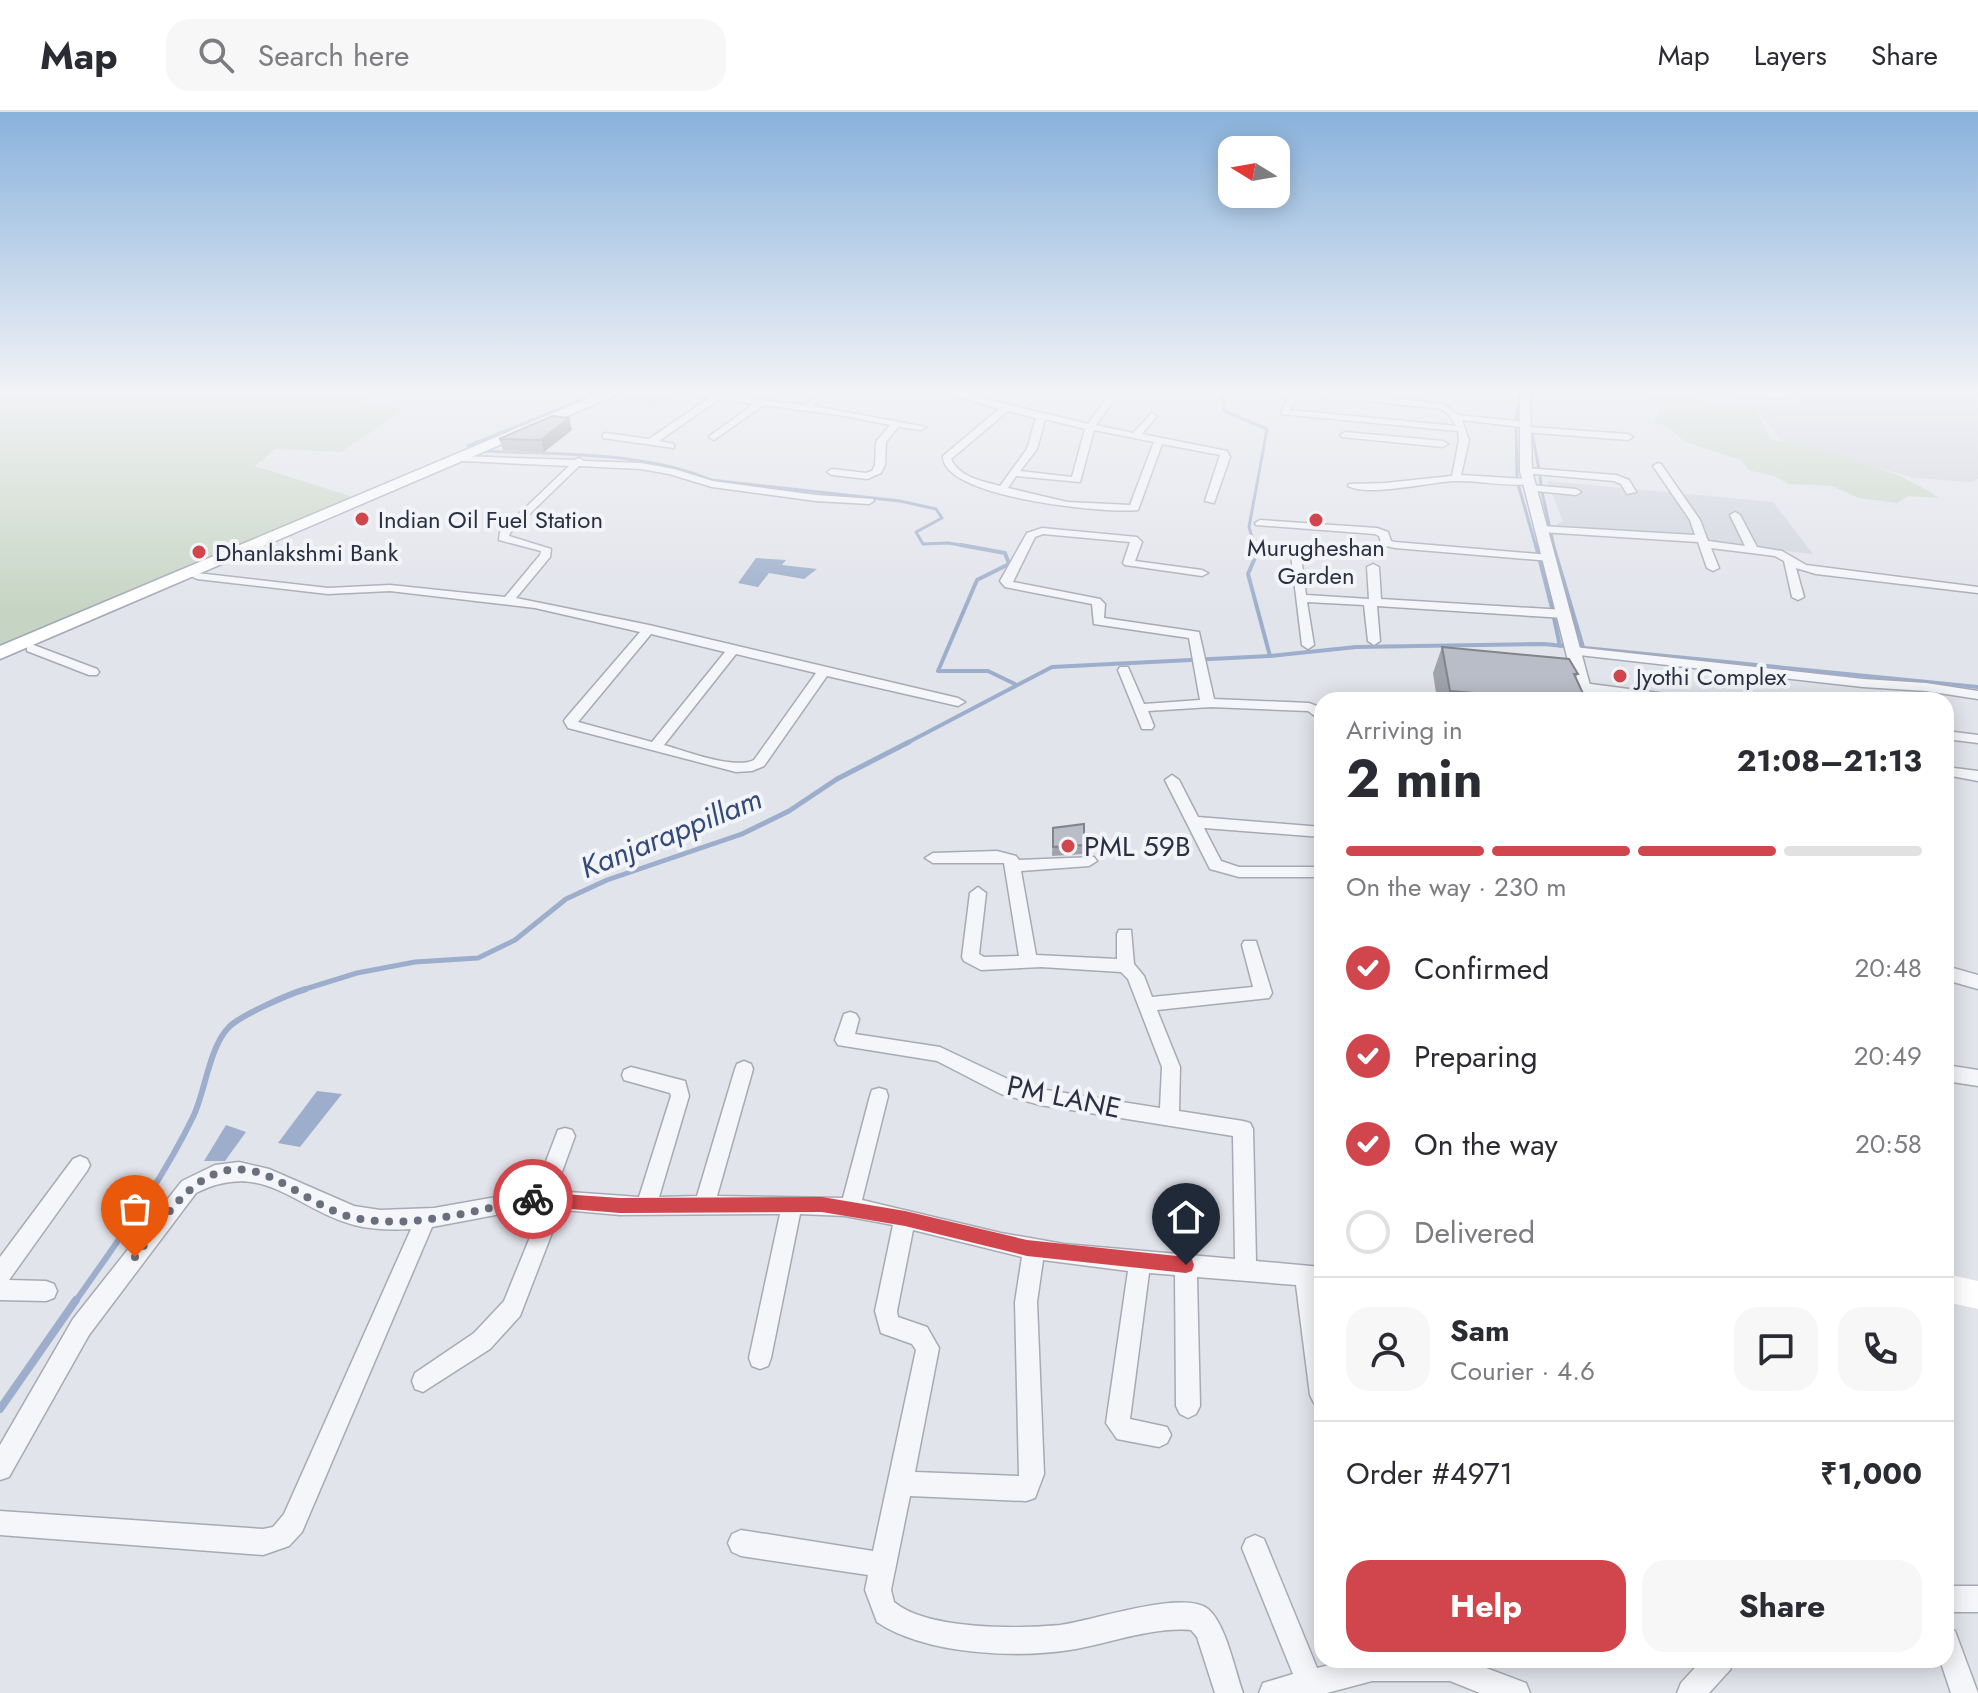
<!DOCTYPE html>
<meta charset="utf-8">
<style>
body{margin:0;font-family:Jost,sans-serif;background:#f7f7f7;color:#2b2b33;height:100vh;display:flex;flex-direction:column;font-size:30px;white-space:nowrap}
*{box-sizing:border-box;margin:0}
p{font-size:26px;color:#7c7c81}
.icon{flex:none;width:44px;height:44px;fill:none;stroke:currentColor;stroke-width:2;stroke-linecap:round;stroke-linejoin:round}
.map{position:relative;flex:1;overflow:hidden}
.side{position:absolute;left:1314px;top:580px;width:640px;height:976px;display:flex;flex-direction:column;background:#fff;border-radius:24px;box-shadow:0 4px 20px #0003}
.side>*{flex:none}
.needle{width:52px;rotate:281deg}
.controls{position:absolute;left:1218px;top:24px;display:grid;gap:16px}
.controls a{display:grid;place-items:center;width:72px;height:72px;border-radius:16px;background:#fff;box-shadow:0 4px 20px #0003;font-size:40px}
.pin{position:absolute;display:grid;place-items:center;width:68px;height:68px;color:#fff;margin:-82px -34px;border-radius:50% 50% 50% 0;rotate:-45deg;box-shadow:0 0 8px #0007}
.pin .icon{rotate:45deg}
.courier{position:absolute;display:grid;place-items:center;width:80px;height:80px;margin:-40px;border:6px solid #d1454c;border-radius:50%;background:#fff;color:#222;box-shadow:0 2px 10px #0007}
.headline em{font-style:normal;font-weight:700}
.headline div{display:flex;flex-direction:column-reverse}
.headline{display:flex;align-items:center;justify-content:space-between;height:136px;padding:0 32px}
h1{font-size:52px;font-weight:700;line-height:60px}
.bar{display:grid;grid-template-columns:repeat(4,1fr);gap:12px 8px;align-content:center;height:96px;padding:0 32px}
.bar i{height:10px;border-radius:6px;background:#e1e1e2}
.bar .on{background:#d1454c}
.bar p{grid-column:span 4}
.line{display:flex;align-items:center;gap:20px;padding:0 32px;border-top:2px solid #e1e1e2}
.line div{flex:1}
.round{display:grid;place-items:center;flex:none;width:84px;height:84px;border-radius:24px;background:#f7f7f7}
ol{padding:0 32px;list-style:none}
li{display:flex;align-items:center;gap:24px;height:88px}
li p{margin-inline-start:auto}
li .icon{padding:8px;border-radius:50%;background:#d1454c;color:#fff;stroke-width:4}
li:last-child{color:#7c7c81}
li i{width:44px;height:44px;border:4px solid #e1e1e2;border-radius:50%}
.primary-button{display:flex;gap:16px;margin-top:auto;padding:16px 32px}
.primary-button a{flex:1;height:92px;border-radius:24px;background:#d1454c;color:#fff;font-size:32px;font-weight:700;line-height:92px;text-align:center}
.primary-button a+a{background:#f7f7f7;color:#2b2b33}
header{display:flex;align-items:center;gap:48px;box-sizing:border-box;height:112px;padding:0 40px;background:#fff;border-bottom:2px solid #e1e1e2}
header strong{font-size:38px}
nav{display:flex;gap:44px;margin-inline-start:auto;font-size:28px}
.search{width:560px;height:72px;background:#f7f7f7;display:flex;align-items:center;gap:20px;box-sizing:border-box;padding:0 28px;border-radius:24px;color:#7c7c81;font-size:30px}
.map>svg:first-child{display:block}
.built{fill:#d0d3dd}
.green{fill:#c6d5c3}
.water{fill:#9caecb}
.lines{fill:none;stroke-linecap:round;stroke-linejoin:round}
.stream-far4{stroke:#9caecb;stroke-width:3}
.stream-far3{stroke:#9caecb;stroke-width:4}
.stream-far2{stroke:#9caecb;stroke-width:5}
.stream-far1{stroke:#9caecb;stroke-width:6}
.stream{stroke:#9caecb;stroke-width:8}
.minor-casing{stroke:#a7aab5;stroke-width:3}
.tertiary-casing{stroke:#a7aab5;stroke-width:3}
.primary-casing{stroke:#a1a7b7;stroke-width:3}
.minor{fill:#f5f6f9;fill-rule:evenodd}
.tertiary{fill:#f5f6f9;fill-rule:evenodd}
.secondary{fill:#fff;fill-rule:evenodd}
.primary{fill:#fff;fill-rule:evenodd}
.wall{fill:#9fa3ac}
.shaded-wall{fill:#82848c}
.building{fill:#b9bdc8;stroke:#82848c;stroke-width:2}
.route{fill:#d1454c}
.done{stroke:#6a6f7e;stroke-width:8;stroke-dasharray:0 14.4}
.poi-dot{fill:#d1454c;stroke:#f2f4f8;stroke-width:3}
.labels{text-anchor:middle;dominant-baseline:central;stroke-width:8;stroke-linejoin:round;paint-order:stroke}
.far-poi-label{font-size:24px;fill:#2a3043;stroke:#f2f4f8;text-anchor:start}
.poi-label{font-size:28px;fill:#2a3043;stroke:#f2f4f8;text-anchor:start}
.street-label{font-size:28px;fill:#2a3043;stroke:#f2f4f8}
.water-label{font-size:30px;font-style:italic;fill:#334a78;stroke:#f2f4f8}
</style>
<header>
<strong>Map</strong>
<div class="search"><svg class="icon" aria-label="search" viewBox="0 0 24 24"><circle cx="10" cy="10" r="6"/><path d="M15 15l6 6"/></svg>Search here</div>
<nav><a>Map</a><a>Layers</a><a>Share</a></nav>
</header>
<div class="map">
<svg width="1978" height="1581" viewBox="0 0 1978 1581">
<rect width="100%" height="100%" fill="#e2e4eb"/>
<!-- built -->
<path class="built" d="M1791,278H1978V367L1969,370L1914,366L1781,328L1751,290L1802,291Z
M642,279L677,285L655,298L618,290Z
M1547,369L1773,390L1813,442L1556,413L1563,409Z"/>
<!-- green -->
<path class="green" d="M0,278H386L365,289L404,298L341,340L275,337L255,354L353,385L0,534Z
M1638,278H1662L1730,293L1743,288L1756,298L1771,327C1828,340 1890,353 1939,386L1909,384L1897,391L1859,386L1832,374L1789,372L1774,364L1748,358L1741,348L1685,330L1666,314L1654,311L1660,297Z"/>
<!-- water -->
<path class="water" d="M756,446L786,448L782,453L817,457L804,467L769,461L758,475L738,471Z
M317,979L342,982L300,1035L278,1031Z
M226,1013L246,1020L225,1049H204Z"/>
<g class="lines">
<!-- stream-far4 -->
<path class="stream-far4" d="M1223,278L1224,299L1267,317L1249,415L1255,435
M1516,309L1520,278
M1516,314L1517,365
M1532,321L1539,357
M475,335L468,334L606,278
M487,339C560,343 643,339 711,368L900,389L936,397L942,406L916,420L923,432L948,431L972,435
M1540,364L1541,373
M1518,372L1536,435
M1542,380L1554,435"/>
<!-- stream-far3 -->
<path class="stream-far3" d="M961,433L1005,441L1009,452L977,468L938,559H988L1015,572
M1536,433L1539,445
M1553,433L1583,535
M1539,445L1552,496
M1554,506L1560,534
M1270,544L1356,535L1544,532L1978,575
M905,632L1052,555L1270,544L1248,462L1257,441L1255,433"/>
<!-- stream-far2 -->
<path class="stream-far2" d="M299,879L357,861L415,850L478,846L515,828L566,787L607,768L742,722L789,699L837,667L909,630"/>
<!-- stream-far1 -->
<path class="stream-far1" d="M75,1190C117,1130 161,1071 193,1005C205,981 209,935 229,915C241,903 289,882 306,877"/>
<!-- stream -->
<path class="stream" d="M0,1297L76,1188"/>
<defs>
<path id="minor" d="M664,278H690L803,293L825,278H835L813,294L926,315L921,318L898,315L886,330L885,353L881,361L867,367L832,363L827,360L832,357L866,361L872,359L875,353L876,330L890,313L845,304L764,293L714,328L709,325L711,323L754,292L719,287L659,329L674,332V336L603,326V322L606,321L649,327L709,286Z
M935,278H949L1088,312L1112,278H1121L1096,313L1133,321L1152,301L1157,304L1142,322L1227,339L1230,345L1214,391L1205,389L1220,343L1162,332L1138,398C1105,402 941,385 943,344L999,297ZM1008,299L1036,306L1027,337L1000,374C982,369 959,365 951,347ZM1045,307L1085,317L1072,365L1020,359L1037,337ZM1094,318L1154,330L1130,393L1067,390L1008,376L1016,364L1080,370Z
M1292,278H1300L1290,298L1456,314L1449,303L1441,297L1363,288L1362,286L1366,283L1443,292L1458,303L1524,310L1528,315L1628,322L1633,325L1628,328L1524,320L1521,319V315L1462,308L1469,328L1461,363L1528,367L1532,368V372C1506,375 1480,368 1455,369C1430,370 1367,385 1348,374L1349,372L1385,371L1452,364L1459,328L1458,319L1281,302Z
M1321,278H1329L1328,285H1322Z
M1656,278H1665L1669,284L1662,286Z
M1727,278L1784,281L1783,278H1791L1793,283L1785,287L1724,283L1723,281Z
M1345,320L1443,329L1448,332L1443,335L1342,325L1340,323Z
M459,344L574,348L579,346L584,349L641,351L674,357L713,369L816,383L873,387L874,389L869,392L816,389L712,375L669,362L641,357L579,354L510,421L509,424L551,437L550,445L516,486L649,513L958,586L965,590L958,594L827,564L764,654L752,659L736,660L568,616L564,609L566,606L640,520L535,496L390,479L328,482L197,467L191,464L197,461L328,476L390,473L505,485L540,443L541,439L499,428L500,420L569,354L462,349L457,346ZM651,522L725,540L652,630L578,610ZM736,542L816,561L754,648C734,658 686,639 664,633Z
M1658,351L1661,352L1700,408L1708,429L1745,434L1730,403L1735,400L1740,403L1757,435L1782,439L1806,453L1978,475V481L1816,462L1796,456L1804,485L1798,488L1792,485L1784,449L1775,444L1711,436L1719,456L1713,459L1707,456L1698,430L1541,420L1536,417L1541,414L1695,423L1690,408L1653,354Z
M1526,356L1616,363L1629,368L1636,380L1627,382L1621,372L1614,369L1523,361V357Z
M1530,373L1576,377L1581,380L1576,383L1526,378V374Z
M1260,408L1377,416L1388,420L1391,429L1395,430L1550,443L1556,446L1550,449L1395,436L1382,433L1379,424L1375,422L1256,413L1255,411Z
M1042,416L1137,425L1142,430L1135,449L1202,458L1208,461L1202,464L1125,453L1123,451L1130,430L1043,422L1035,425L1013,470L1100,487L1105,492L1104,506L1199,520L1214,587L1309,591L1322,596V609L1308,599L1211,595L1148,599L1154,614L1152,617H1142L1118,558L1120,555H1128L1144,592L1200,588L1189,526L1094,512L1092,492L1005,475L1000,469L1027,421Z
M1291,443L1301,445L1306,483L1369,487L1367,455L1373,452L1379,455L1381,487L1565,498L1571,502L1565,506L1377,494L1380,529L1374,533L1368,529L1364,493L1307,490L1314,533L1308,537L1302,533Z
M31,532L97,557L99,560L97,563H89L27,539V533Z
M1574,535L1863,567L1926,571L1978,579V587L1926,579L1863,575L1570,542L1568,539Z
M1583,571L1682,584L1689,588H1652L1578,578V572Z
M1946,619L1978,623V631L1946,627Z
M1946,655L1978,659V669L1946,663Z
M1172,663L1179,668L1198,705L1322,715V725L1204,716L1221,749L1239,755H1322V765H1239L1210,757L1165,668Z
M997,739L1016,744L1019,748L1094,745L1097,749L1089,754L1021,759L1036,843L1117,847V822L1119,818H1131L1134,852L1144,864L1152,885L1253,875L1242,833L1244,829H1256L1272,881L1269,886L1157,898L1180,955L1179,999L1243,1009L1250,1011L1253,1017L1256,1149L1322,1155V1175H1317L1322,1206V1295L1314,1291L1310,1283L1296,1173L1197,1165L1200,1294L1196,1302L1188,1306L1180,1302L1176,1294L1175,1163L1149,1161L1130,1307L1167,1315L1171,1323L1167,1331L1159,1335L1117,1327L1106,1311L1128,1159L1043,1148L1037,1190L1044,1362L1035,1386L1026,1389L910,1384L891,1478L894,1490C927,1518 1018,1517 1060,1513C1092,1509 1184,1477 1208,1497C1226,1512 1235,1559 1243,1581H1215L1197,1525L1191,1518C1152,1515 1114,1530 1076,1537C1018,1547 926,1543 877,1510L865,1478L868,1463L741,1444L732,1440L728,1431L732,1422L741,1418L873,1439L916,1238L912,1232L881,1221L875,1199L893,1113L845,1104L800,1102L771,1246L768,1254L760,1257L752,1254L749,1246L780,1102L620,1103L553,1097L555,1113L520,1204L490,1237L423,1280L415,1277L412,1269L415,1261L474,1221L504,1189L535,1113L532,1096L432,1115L302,1420L289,1434L263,1443L0,1423V1399L263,1417L273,1415L284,1402L411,1117C392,1118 373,1118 354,1113C293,1096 264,1047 196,1081L89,1223L9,1365L0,1368V1333L73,1207L182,1069L215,1053L239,1050L269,1057L354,1094L380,1098L434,1096L535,1078L558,1018L565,1016L572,1018L575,1024L555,1079L639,1085L671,984L670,981L624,968L622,963L624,958L631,955L685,969L689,984L659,1085L697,1084L735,957L737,952L744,949L751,952L753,957L717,1084L843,1086L870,984L872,978L879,976L886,978L888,984L862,1088L1001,1121L1064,1132L1235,1147L1233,1024L1040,993L1001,982L937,949L838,933L835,928L844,902L850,900L856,902L859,907L855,922L940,935L1012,969L1040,977L1160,996L1162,955L1128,867L1121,860L1041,855L981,858L964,849L962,845L970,781L978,775L986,781L979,842L984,845L1019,844L1004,751H933L925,746L933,741ZM913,1118L1022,1145L1015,1190L1019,1364L915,1360L939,1236L927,1215L898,1205L897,1199Z
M1946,854L1978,863V877L1946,868Z
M1946,953L1978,958V974L1946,969Z
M80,1044L87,1047L90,1053L87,1059L9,1168L46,1169L54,1172L57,1179L54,1186L46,1189L0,1188V1145L73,1047Z
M1255,1423L1264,1427L1317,1556L1350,1548H1465L1526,1571L1530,1581H1480L1450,1569H1372L1327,1581H1259L1263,1571L1293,1562L1242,1436L1246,1427Z
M1946,1474H1978V1500H1946Z
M1946,1515L1955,1519L1978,1581H1951L1940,1548H1946Z
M1702,1548H1733L1730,1558L1709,1581H1677L1681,1571Z"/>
<path id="tertiary" d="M1520,278H1530L1532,359L1594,588H1578L1520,359Z"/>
<path id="primary" d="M608,278H628L0,547V534Z"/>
</defs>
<!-- minor casing -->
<use href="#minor" class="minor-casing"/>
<!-- tertiary casing -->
<use href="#tertiary" class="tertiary-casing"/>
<!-- primary casing -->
<use href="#primary" class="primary-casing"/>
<!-- minor -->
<use href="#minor" class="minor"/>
<!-- tertiary -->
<use href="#tertiary" class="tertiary"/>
<!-- secondary -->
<path class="secondary" d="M1946,1162L1978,1169V1197L1946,1190Z"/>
<!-- primary -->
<use href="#primary" class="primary"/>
</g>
<!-- wall -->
<path class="wall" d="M1009,278H1085V283Z
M572,318L544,340L503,338L499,327Z
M1442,535L1578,562L1576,565L1586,588H1437L1433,561Z
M1053,716L1084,733V742L1052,744Z"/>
<!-- shaded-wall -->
<path class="shaded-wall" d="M569,306L572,318L544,340L541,328Z"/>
<!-- building -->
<path class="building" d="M552,304L569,306L541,328L499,327Z
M1442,535L1569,547L1578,562H1574L1586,588H1564L1450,579Z
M1084,712V733L1053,735V716Z"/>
<!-- sky -->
<linearGradient id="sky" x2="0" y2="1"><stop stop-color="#89b2dc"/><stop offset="0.56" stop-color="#f2f3f6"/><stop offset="1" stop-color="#f2f3f6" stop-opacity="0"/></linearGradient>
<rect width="1978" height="500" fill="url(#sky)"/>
<!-- route -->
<path class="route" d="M533,1080L620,1086L822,1085L905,1099L1027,1128L1186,1145L1192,1147L1194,1153L1192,1159L1186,1161L1027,1144L905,1114L822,1100L620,1101L533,1094L524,1087Z"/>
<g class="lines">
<!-- done -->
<path class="done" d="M135,1145C168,1103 203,1036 268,1064C293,1075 318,1094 344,1103C404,1121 474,1098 533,1087"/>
</g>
<!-- markers -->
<g class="poi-dot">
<circle cx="362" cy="407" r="8"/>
<circle cx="1316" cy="408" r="8"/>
<circle cx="199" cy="440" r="8"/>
<circle cx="1620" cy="564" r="8"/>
<circle cx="1068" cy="734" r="8"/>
</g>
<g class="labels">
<!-- far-poi labels -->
<g class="far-poi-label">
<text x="378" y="407">Indian Oil Fuel Station</text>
<text x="1316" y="435" text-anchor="middle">Murugheshan<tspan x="1316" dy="28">Garden</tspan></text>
<text x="215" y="440">Dhanlakshmi Bank</text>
<text x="1636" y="564">Jyothi Complex</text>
</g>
<!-- poi labels -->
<g class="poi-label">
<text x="1084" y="734">PML 59B</text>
</g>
<!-- street labels -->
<g class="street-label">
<text transform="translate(1064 985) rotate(12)">PM LANE</text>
</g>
<!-- water labels -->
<g class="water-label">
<text transform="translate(671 721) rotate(-22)">Kanjarappillam</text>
</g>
</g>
</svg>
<div class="controls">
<a><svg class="needle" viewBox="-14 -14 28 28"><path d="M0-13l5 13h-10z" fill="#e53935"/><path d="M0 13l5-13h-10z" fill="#7c7c81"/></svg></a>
</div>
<div class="pin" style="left:135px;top:1145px;background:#ea580c"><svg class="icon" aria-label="bag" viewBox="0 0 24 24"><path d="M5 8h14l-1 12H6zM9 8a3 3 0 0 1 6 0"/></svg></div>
<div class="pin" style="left:1186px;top:1153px;background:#1f2937"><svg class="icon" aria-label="home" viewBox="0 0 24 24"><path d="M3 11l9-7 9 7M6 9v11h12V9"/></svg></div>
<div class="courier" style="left:533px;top:1087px"><svg class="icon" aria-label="bike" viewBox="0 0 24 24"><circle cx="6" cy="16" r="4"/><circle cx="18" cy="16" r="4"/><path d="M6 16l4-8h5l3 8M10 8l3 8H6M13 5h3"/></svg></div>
<section class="side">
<div class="headline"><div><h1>2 min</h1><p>Arriving in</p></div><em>21:08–21:13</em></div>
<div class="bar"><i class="on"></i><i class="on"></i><i class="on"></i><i></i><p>On the way · 230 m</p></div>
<ol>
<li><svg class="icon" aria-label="check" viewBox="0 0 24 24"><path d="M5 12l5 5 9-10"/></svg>Confirmed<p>20:48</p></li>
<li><svg class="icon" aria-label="check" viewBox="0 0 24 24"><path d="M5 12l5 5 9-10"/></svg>Preparing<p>20:49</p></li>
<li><svg class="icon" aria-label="check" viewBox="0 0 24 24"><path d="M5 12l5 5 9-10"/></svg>On the way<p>20:58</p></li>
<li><i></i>Delivered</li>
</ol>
<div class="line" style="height:144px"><a class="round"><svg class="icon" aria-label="person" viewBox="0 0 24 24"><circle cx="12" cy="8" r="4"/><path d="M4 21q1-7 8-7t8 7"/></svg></a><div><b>Sam</b><p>Courier · 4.6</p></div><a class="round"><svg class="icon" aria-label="chat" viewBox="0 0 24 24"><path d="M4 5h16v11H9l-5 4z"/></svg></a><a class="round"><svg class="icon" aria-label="phone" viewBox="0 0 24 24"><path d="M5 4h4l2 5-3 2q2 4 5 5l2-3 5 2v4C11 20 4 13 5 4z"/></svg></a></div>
<div class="line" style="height:104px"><div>Order #4971</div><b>₹1,000</b></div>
<div class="primary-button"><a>Help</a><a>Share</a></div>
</section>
</div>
